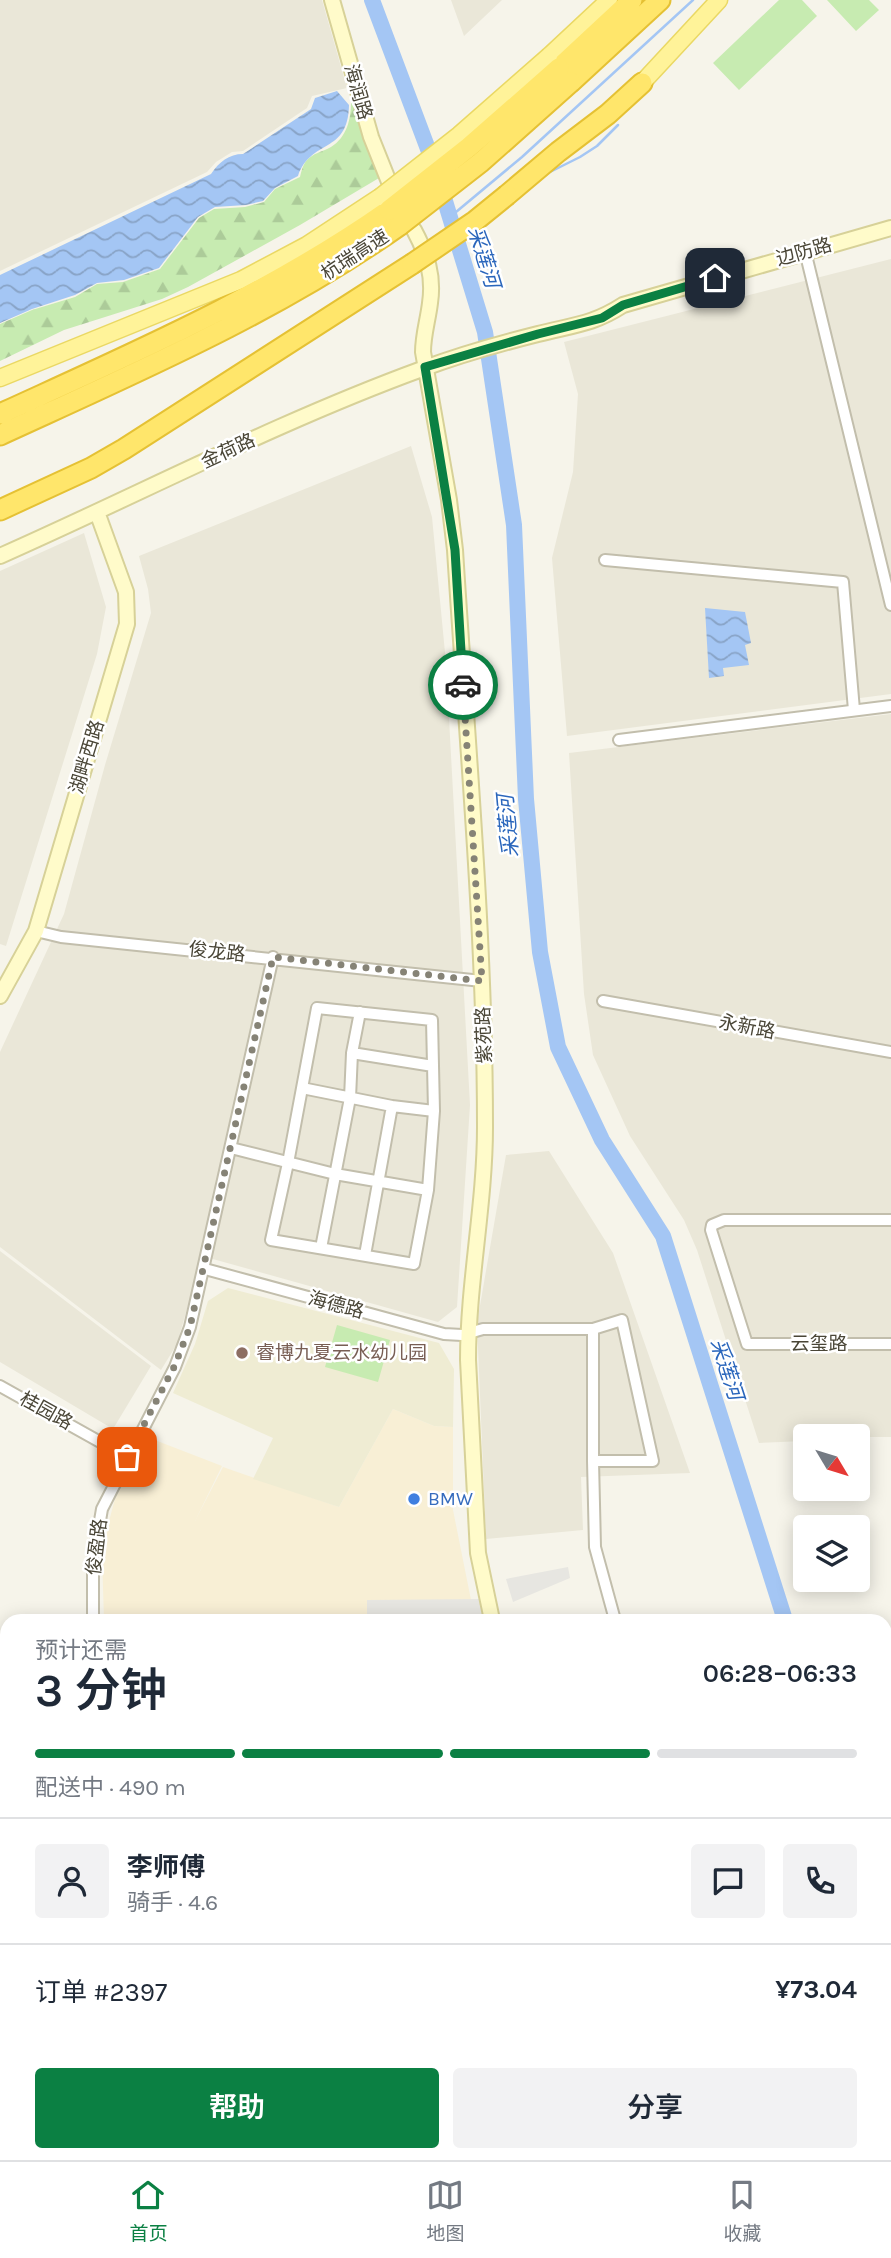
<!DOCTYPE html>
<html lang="zh">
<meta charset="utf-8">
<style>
body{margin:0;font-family:Karla,"Noto Sans SC",sans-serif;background:#f2f2f3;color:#1f2937;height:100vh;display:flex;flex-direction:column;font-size:26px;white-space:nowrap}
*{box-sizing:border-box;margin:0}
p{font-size:23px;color:#747a83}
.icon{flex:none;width:38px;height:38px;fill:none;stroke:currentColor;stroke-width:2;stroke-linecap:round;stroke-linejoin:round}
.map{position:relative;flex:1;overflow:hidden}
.drawer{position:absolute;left:0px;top:1614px;width:892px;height:548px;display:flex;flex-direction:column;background:#fff;border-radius:21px 21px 0 0;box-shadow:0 4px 18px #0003}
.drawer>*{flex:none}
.needle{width:46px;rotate:128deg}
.fabs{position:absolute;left:793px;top:1424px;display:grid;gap:14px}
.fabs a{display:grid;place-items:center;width:77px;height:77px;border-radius:7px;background:#fff;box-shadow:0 4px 18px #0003;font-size:35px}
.pin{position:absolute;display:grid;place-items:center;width:60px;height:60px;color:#fff;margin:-30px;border-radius:14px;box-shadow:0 4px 10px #0006}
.courier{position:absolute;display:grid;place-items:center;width:70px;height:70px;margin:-35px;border:5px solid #0b8043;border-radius:50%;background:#fff;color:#222;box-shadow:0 2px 9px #0007}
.headline em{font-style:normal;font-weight:600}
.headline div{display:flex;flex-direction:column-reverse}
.headline{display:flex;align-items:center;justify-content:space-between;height:119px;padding:0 35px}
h1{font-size:46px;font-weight:600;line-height:52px}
.bar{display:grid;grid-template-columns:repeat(4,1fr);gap:10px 7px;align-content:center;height:84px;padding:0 35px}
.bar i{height:9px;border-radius:5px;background:#e0e1e3}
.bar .on{background:#0b8043}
.bar p{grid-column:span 4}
.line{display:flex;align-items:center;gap:18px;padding:0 35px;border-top:2px solid #e0e1e3}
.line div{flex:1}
.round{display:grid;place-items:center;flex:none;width:74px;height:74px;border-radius:7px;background:#f2f2f3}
.action{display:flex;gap:14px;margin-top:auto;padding:14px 35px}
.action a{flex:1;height:80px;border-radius:7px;background:#0b8043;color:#fff;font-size:28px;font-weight:600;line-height:80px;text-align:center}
.action a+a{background:#f2f2f3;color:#1f2937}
.menu{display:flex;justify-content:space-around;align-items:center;height:98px;border-top:2px solid #e0e1e3;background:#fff;font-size:19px;color:#747a83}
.menu a{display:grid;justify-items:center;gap:4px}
.menu .on{color:#0b8043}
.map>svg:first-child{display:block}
.residential{fill:#eae7d8}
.commercial{fill:#f8efd5}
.education{fill:#efecd3}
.forest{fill:url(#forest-firs)}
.park{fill:url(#park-crowns)}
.pitch{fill:#c7ebb1}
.parking{fill:#e7e6e1}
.water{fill:url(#water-waves)}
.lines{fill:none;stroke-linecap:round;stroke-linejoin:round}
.stream{stroke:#a4c6f4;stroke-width:2.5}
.river{stroke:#a4c6f4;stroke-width:16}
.street-casing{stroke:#c2beac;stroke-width:14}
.secondary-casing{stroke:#d7d198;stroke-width:18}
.primary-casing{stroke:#ead864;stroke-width:19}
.highway-casing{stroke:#e5c134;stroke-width:23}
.street{stroke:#fff;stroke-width:10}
.secondary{stroke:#fffbca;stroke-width:14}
.primary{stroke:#fff399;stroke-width:16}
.highway{stroke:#ffe66b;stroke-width:19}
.primary-bridge-casing{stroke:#ead864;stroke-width:19;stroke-linecap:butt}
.highway-bridge-casing{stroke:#e5c134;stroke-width:23;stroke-linecap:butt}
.primary-bridge{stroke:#fff399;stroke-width:16}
.highway-bridge{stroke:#ffe66b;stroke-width:19}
.done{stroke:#868376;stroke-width:7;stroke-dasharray:0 12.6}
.route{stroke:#0b8043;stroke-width:9}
.education-dot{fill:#8d6e63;stroke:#fff;stroke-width:2.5}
.shop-dot{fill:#3f7fe0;stroke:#fff;stroke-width:2.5}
.labels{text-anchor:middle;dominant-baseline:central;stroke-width:5;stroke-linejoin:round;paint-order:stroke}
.street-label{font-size:19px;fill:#4a4637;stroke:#fff}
.education-label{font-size:19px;fill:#785e54;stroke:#fff;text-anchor:start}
.shop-label{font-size:19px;fill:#366cbe;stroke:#fff;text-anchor:start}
.water-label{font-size:21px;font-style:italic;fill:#2a66bc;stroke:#fff}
</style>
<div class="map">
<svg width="891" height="2160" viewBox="0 0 891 2160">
<defs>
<pattern id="forest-firs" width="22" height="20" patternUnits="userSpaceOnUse" patternTransform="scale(1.75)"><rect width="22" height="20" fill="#c7ebb1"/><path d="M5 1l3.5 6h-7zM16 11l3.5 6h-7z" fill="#accb99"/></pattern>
<pattern id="park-crowns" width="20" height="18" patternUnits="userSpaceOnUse" patternTransform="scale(1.75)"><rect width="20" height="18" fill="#c7ebb1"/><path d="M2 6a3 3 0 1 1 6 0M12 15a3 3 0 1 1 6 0" fill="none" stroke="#accb99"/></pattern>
<pattern id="water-waves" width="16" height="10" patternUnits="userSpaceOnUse" patternTransform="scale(1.75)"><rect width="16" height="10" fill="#a4c6f4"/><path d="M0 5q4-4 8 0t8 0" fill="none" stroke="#88a3c6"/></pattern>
</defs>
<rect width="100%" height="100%" fill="#f6f4ea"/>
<!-- residential -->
<path class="residential" d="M0,0H322L347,88L312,96L307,108L243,151L232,152L216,162L207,172L0,271Z
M451,0H502L464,36Z
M891,259V694L567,736L552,558L573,472L578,394L564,342Z
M411,446L432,517L446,663L470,1105L457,1307L438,1322L202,1256L177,1344L161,1370L0,1247V1052L64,914L105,765L151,613L148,589L139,556Z
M84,533L106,607L97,654L6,946L0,944V571Z
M891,714V1437H805V1441L759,1443L697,1250L684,1220L630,1136L593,1055L584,994L569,753Z
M549,1151L613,1253L690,1473L581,1477L583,1530L486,1539L477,1323L506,1155Z
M0,1251L151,1366L113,1429L0,1362Z
M0,1769H7V1911L0,1908Z
M0,1911L7,1914V2080H0Z
M0,2116H7V2154H133V2160H0Z
M164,2154H452V2160H164Z
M477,2154H610V2160H476Z"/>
<!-- commercial -->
<path class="commercial" d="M393,1409L434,1426L453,1427V1510L475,1620H104L102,1555L106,1532L115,1499L147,1437L222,1466L195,1521L223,1467L339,1507Z"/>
<!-- education -->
<path class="education" d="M228,1288L439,1343L454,1369L453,1427L434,1426L393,1409L339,1507L253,1479L273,1438L173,1393L195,1344L208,1301Z"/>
<!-- forest -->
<path class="forest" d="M351,102L359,117L379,178L300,225L188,287L162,299L64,330L0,361V324L32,310L75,297L97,284L123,282L160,269L199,218L214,209L245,207L264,202L275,189L300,177C301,172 303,165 306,161C313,153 322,152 331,147C347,137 351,119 351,102Z
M886,1723H891V1762L886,1760Z"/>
<!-- park -->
<path class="park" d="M0,1704H7V1763H0Z"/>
<!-- pitch -->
<path class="pitch" d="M779,0H802L817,16L739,90L713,63Z
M827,0H869L879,10L856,31Z
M337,1325L390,1340L378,1382L325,1367Z"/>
<!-- parking -->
<path class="parking" d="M568,1567L570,1578L513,1602L506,1579Z
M481,1599L484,1620H367V1600Z"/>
<!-- water -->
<path class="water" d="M337,91L349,105C348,155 311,138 298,176L275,188L263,201L246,205L215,207L198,217L159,268L124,280L97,283L75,295L32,309L0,323V275L211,174C219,162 229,154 243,154L311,109L315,98Z
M705,608L745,612L751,643L745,645L749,665L723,668L724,676L709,678Z"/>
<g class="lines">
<!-- stream -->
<path class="stream" d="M546,174L580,157L597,146L618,125
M450,217L522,157L693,0"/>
<!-- river -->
<path class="river" d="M372,0L434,165L485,332L514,525L526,799L540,952L558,1047L602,1140L663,1236L785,1620
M650,2154V2160"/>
<defs>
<path id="street" d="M805,251L891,605
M605,560L843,582L854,710
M619,740L891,706
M36,931L61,937L482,981
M603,1001L891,1052
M317,1008L432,1020L434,1111L428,1190L414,1264L271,1240L288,1163Z
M352,1053L360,1012
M302,1088L392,1106
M231,1148L335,1174L428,1190
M891,1220H724L712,1225L711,1230L747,1344H891
M321,1248L350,1098L352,1053L433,1066
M365,1255L392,1106L434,1111
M205,1269L444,1334L462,1335L483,1329H593
M0,1386L127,1457
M593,1461H653L622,1320L593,1329V1461L595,1547L615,1620
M93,1620V1561L102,1509L175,1367L190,1327L273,957
M0,2101L7,2100
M152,2154V2160
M465,2160L466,2154"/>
<path id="secondary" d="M332,0L371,137L389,182
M414,230C427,254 434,276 430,303C428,320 423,335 423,352L449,500L455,550C467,742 485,935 485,1127C485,1205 468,1282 468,1360L478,1553L492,1620
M0,556C140,494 277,422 422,369C457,356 502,343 538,334C573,325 592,325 623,305L891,228
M0,996L36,931L127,624L126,592L97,512
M629,2154L630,2160"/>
<path id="primary" d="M549,56L609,0
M642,83L719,0
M0,378L241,280L307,245L380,197
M0,1665L7,1666
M886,1683H891
M0,1685H7
M886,1707H891"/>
<path id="highway" d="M559,68L632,0
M571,82L660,0
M507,195L558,152L608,114L642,83
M0,414C133,353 268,295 389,210
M0,435C137,372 277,312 400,225
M0,510L91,468L124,449L412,264"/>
</defs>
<!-- street casing -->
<use href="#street" class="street-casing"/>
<!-- secondary casing -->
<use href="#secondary" class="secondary-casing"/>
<!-- primary casing -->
<use href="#primary" class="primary-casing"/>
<!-- highway casing -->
<use href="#highway" class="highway-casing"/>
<!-- street -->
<use href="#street" class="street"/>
<!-- secondary -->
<use href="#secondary" class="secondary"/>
<!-- primary -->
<use href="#primary" class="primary"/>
<!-- highway -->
<use href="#highway" class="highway"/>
<defs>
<path id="primary-bridge" d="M380,197L459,135L549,56"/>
<path id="highway-bridge" d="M389,210L469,147L559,68
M400,225L481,162L571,82
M412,264L475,221L507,195"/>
</defs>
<!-- primary-bridge casing -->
<use href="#primary-bridge" class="primary-bridge-casing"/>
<!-- highway-bridge casing -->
<use href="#highway-bridge" class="highway-bridge-casing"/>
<!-- primary-bridge -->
<use href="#primary-bridge" class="primary-bridge"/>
<!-- highway-bridge -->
<use href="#highway-bridge" class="highway-bridge"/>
</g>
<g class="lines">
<!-- done -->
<path class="done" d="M127,1457L174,1367L190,1327L273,957L482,981L463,685"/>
<!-- route -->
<path class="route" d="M463,685L455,550L425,367L538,334L602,318L623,305L715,278"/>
</g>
<!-- markers -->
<circle class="education-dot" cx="242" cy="1353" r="7"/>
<circle class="shop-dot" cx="414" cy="1499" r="7"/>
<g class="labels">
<!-- street labels -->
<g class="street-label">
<text transform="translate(358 92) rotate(74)">海润路</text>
<text transform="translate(804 252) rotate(-16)">边防路</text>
<text transform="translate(355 255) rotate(-33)">杭瑞高速</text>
<text transform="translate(228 451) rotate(-25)">金荷路</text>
<text transform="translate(87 757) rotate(-73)">湖畔西路</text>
<text transform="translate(217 952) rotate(6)">俊龙路</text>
<text transform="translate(747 1027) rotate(11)">永新路</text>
<text transform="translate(484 1035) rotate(-92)">紫苑路</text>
<text transform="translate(336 1305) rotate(15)">海德路</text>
<text x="819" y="1344">云玺路</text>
<text transform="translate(46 1411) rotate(29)">桂园路</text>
<text transform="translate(97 1547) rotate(-83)">俊盈路</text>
</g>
<!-- education labels -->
<g class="education-label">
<text x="256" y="1353">睿博九夏云水幼儿园</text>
</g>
<!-- shop labels -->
<g class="shop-label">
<text x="428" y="1499">BMW</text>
</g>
<!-- water labels -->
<g class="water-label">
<text transform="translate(484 257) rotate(73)">采莲河</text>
<text transform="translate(508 826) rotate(-95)">采莲河</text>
<text transform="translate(727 1369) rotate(72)">采莲河</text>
</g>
</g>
</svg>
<div class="fabs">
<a><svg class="needle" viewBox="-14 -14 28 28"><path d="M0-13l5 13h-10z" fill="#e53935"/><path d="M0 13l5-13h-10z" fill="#747a83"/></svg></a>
<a><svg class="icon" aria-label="layers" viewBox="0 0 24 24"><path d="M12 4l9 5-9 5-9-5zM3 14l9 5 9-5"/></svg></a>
</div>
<div class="pin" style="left:127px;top:1457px;background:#ea580c"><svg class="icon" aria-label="bag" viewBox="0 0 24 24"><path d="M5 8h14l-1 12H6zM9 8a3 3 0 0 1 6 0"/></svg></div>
<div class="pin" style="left:715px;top:278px;background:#1f2937"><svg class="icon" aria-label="home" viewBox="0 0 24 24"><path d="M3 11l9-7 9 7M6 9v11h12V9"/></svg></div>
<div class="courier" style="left:463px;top:685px"><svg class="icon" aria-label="car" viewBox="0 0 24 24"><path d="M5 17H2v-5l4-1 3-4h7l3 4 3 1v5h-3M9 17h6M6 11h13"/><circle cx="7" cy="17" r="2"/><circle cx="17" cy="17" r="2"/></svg></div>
<section class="drawer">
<div class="headline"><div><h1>3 分钟</h1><p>预计还需</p></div><em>06:28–06:33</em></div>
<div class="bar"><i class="on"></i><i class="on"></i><i class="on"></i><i></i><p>配送中 · 490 m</p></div>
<div class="line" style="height:126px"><a class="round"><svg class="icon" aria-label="person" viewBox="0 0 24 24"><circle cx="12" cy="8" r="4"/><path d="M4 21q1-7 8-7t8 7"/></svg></a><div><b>李师傅</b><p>骑手 · 4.6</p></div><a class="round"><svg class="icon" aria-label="chat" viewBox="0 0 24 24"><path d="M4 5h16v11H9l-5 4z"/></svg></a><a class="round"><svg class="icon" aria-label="phone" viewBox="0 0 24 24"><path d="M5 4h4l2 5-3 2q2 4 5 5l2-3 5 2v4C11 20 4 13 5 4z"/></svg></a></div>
<div class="line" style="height:91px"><div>订单 #2397</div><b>¥73.04</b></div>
<div class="action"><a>帮助</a><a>分享</a></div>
</section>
</div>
<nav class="menu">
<a class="on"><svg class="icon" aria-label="home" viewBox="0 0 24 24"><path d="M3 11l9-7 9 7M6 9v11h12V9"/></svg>首页</a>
<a><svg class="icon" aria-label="map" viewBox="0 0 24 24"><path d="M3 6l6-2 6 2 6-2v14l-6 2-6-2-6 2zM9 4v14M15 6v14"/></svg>地图</a>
<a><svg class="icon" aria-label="saved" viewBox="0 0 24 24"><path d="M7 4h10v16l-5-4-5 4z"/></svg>收藏</a>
</nav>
